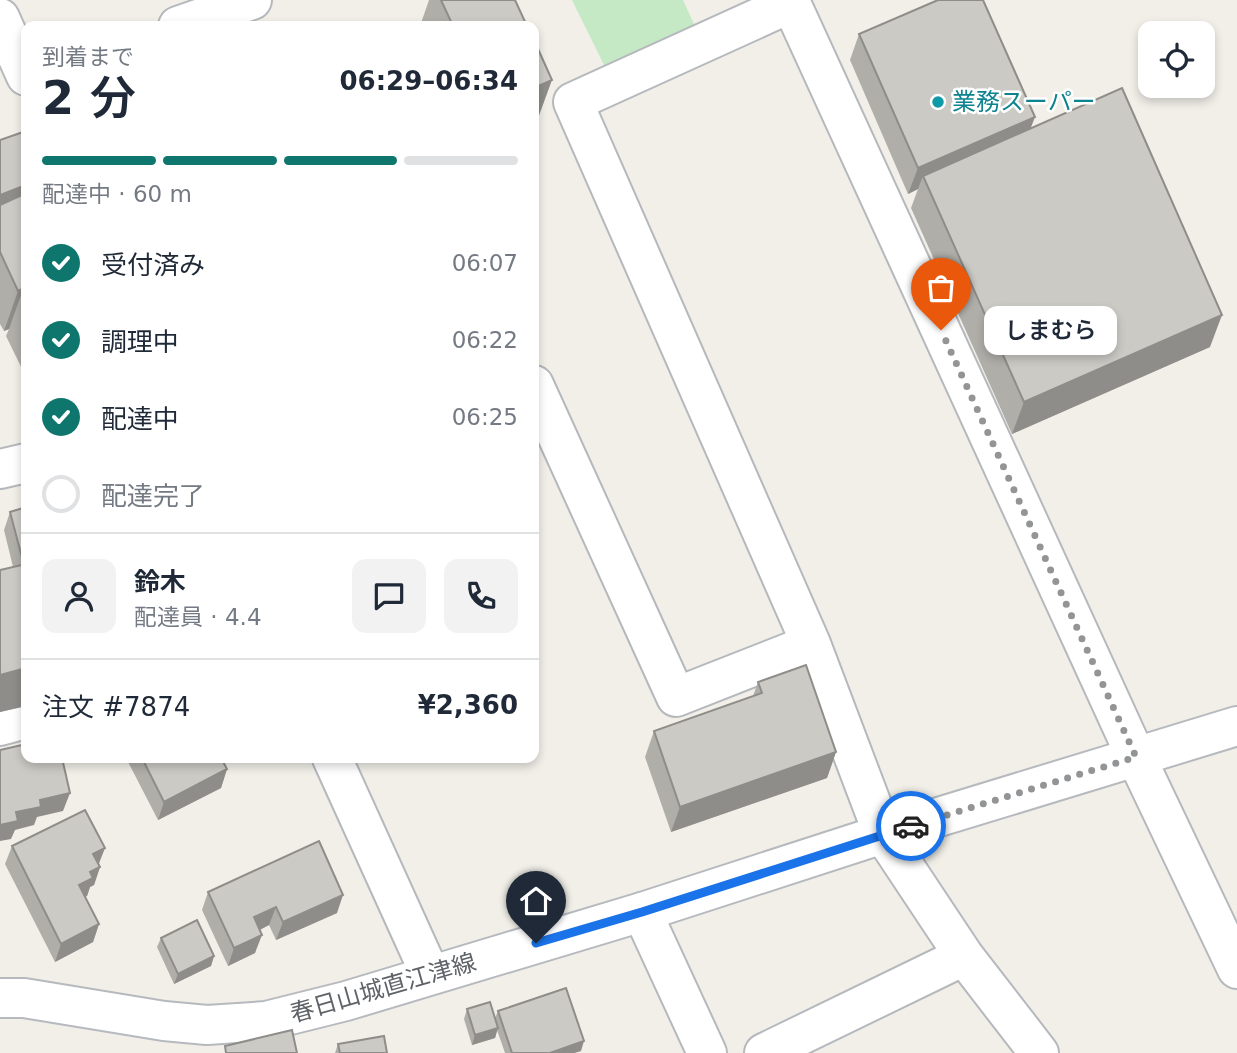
<!DOCTYPE html>
<html lang="ja">
<meta charset="utf-8">
<style>
body{margin:0;font-family:"DejaVu Sans","Noto Sans JP",sans-serif;background:#f2f2f3;color:#1f2937;height:100vh;display:flex;flex-direction:column;font-size:26px;white-space:nowrap}
*{box-sizing:border-box;margin:0}
p{font-size:23px;color:#747a83}
.icon{flex:none;width:38px;height:38px;fill:none;stroke:currentColor;stroke-width:2;stroke-linecap:round;stroke-linejoin:round}
.map{position:relative;flex:1;overflow:hidden}
.details{position:absolute;left:21px;top:21px;width:518px;height:742px;display:flex;flex-direction:column;background:#fff;border-radius:14px;box-shadow:0 4px 10px #0003}
.details>*{flex:none}
.buttons{position:absolute;left:1138px;top:21px;display:grid;gap:14px}
.buttons a{display:grid;place-items:center;width:77px;height:77px;border-radius:14px;background:#fff;box-shadow:0 4px 10px #0003;font-size:35px}
.pin{position:absolute;display:grid;place-items:center;width:60px;height:60px;color:#fff;margin:-72px -30px;border-radius:50% 50% 50% 0;rotate:-45deg;box-shadow:0 0 7px #0007}
.pin .icon{rotate:45deg}
.courier{position:absolute;display:grid;place-items:center;width:70px;height:70px;margin:-35px;border:5px solid #1a73e8;border-radius:50%;background:#fff;color:#222;box-shadow:0 2px 9px #0007}
.bubble{position:absolute;height:49px;border-radius:14px;background:#fff;box-shadow:0 4px 10px #0003;font-size:23px;font-weight:600;line-height:49px;text-align:center}
.headline em{font-style:normal;font-weight:600}
.headline div{display:flex;flex-direction:column-reverse}
.headline{display:flex;align-items:center;justify-content:space-between;height:119px;padding:0 21px}
h1{font-size:46px;font-weight:600;line-height:52px}
.bar{display:grid;grid-template-columns:repeat(4,1fr);gap:10px 7px;align-content:center;height:84px;padding:0 21px}
.bar i{height:9px;border-radius:5px;background:#e0e1e3}
.bar .active{background:#0f766e}
.bar p{grid-column:span 4}
.line{display:flex;align-items:center;gap:18px;padding:0 21px;border-top:2px solid #e0e1e3}
.line div{flex:1}
.round{display:grid;place-items:center;flex:none;width:74px;height:74px;border-radius:14px;background:#f2f2f3}
ol{padding:0 21px;list-style:none}
li{display:flex;align-items:center;gap:21px;height:77px}
li p{margin-inline-start:auto}
li .icon{padding:7px;border-radius:50%;background:#0f766e;color:#fff;stroke-width:4}
li:last-child{color:#747a83}
li i{width:38px;height:38px;border:4px solid #e0e1e3;border-radius:50%}
.map>svg:first-child{display:block}
.green{fill:#c5e8c5}
.lines{fill:none;stroke-linecap:round;stroke-linejoin:round}
.minor-casing{stroke:#b5b8bc;stroke-width:42}
.tertiary-casing{stroke:#b5b8bc;stroke-width:42}
.secondary-casing{stroke:#b6babf;stroke-width:42}
.minor{stroke:#fff;stroke-width:38}
.tertiary{stroke:#fff;stroke-width:38}
.secondary{stroke:#fff;stroke-width:38}
.wall{fill:#afaea9}
.shaded-wall{fill:#8f8d8a}
.building{fill:#cccac5;stroke:#8f8d8a;stroke-width:2}
.done{stroke:#929495;stroke-width:7;stroke-dasharray:0 12.6}
.route{stroke:#1a73e8;stroke-width:9}
.culture-dot{fill:#0f9aa8;stroke:#fff;stroke-width:2.5}
.labels{text-anchor:middle;dominant-baseline:central;stroke-width:5;stroke-linejoin:round;paint-order:stroke}
.culture-label{font-size:24px;fill:#0d838f;stroke:#fff;text-anchor:start}
.street-label{font-size:24px;fill:#5f6368;stroke:#fff}
</style>
<div class="map">
<svg width="1237" height="1053" viewBox="0 0 1237 1053">
<rect width="100%" height="100%" fill="#f1efe8"/>
<!-- green -->
<path class="green" d="M572,0H683L698,33L608,73Z"/>
<g class="lines">
<defs>
<path id="minor" d="M534,385L676,697L811,644
M0,469L26,463
M0,726L26,719
M642,912L707,1053
M764,1053L964,956
M1039,1053L964,956L883,834L811,644L573,102L791,3L1136,757L1237,969"/>
<path id="tertiary" d="M0,18L26,76
M178,26L252,0
M332,758L430,974"/>
<path id="secondary" d="M0,998H24L164,1021L207,1025L266,1021L346,1001L642,912L883,834L1237,726"/>
</defs>
<!-- minor casing -->
<use href="#minor" class="minor-casing"/>
<!-- tertiary casing -->
<use href="#tertiary" class="tertiary-casing"/>
<!-- secondary casing -->
<use href="#secondary" class="secondary-casing"/>
<!-- minor -->
<use href="#minor" class="minor"/>
<!-- tertiary -->
<use href="#tertiary" class="tertiary"/>
<!-- secondary -->
<use href="#secondary" class="secondary"/>
</g>
<!-- wall -->
<path class="wall" d="M429,0H515L527,26H420Z
M859,34L1031,128L1210,347L1012,434L911,208L918,189L908,194L850,60Z
M26,131V377L6,336L9,329L4,331L0,324V140Z
M26,507V706L0,712L13,567L4,530L10,512Z
M758,682L836,752L827,778L671,832L645,757L654,731L753,696Z
M126,758H221L227,769L221,788L158,820Z
M12,846L99,864L100,867L94,885L90,887L87,896L85,897L99,924L93,942L55,962L5,864Z
M208,892L337,913L276,940L269,925L260,930L255,953L228,966L202,910Z
M161,938L214,956L211,966L174,984L157,947Z
M467,1009L495,1018L498,1011L581,1051L574,1053H505L497,1030L495,1038L472,1045L464,1019Z
M338,1044L387,1053H335Z"/>
<!-- shaded-wall -->
<path class="shaded-wall" d="M552,80L537,121L534,122V88Z
M1035,117L1025,143L923,176L918,189L908,194L918,168Z
M26,185V221L0,230V195Z
M26,287V306L21,295L9,329L4,331L18,291Z
M1222,315L1210,347L1012,434L1024,402Z
M26,668V706L0,712V675Z
M836,752L827,778L671,832L680,807Z
M227,769L221,788L158,820L164,802Z
M70,793L63,811L37,817L34,825L15,830L11,839L0,841V825L16,812L40,800Z
M105,848L98,866L93,854Z
M100,867L94,885L90,887L87,896L72,903L79,885L90,872Z
M343,895L337,913L276,940L283,922Z
M276,907L269,925L247,936L254,917Z
M99,924L93,942L55,962L61,944Z
M262,935L255,953L228,966L234,948Z
M214,956L211,966L174,984L178,974Z
M498,1028L495,1038L472,1045L475,1035Z
M584,1041L581,1051L574,1053H550Z"/>
<!-- building -->
<path class="building" d="M441,0H515L527,26H453Z
M938,0H983L1035,117L918,168L859,34Z
M534,40L552,80L534,88Z
M1122,88L1222,315L1024,402L923,176Z
M26,131V185L0,195V140Z
M24,194L26,198V287L18,291L0,252V205Z
M26,293V306L21,295Z
M26,507V564L24,565L10,512Z
M26,564V668L0,675V570Z
M806,665L836,752L680,807L654,731L762,693L758,682Z
M26,744V758H62L70,793L40,800L41,807L16,812L18,821L0,825V750Z
M142,758H221L227,769L164,802Z
M85,810L105,848L93,854L100,867L90,872L93,878L79,885L99,924L61,944L12,846Z
M319,841L343,895L283,922L276,907L254,917L262,935L234,948L208,892Z
M197,920L214,956L178,974L161,938Z
M566,988L584,1041L550,1053H512L498,1011Z
M490,1002L498,1028L475,1035L467,1009Z
M292,1030L297,1053H226L225,1046Z
M384,1036L387,1053H340L338,1044Z"/>
<g class="lines">
<!-- done -->
<path class="done" d="M911,826L1136,757L941,330"/>
<!-- route -->
<path class="route" d="M536,943L642,912L911,826"/>
</g>
<!-- markers -->
<circle class="culture-dot" cx="938" cy="102" r="7"/>
<g class="labels">
<!-- culture labels -->
<g class="culture-label">
<text x="952" y="102">業務スーパー</text>
</g>
<!-- street labels -->
<g class="street-label">
<text transform="translate(383 988) rotate(-16)">春日山城直江津線</text>
</g>
</g>
</svg>
<div class="buttons">
<a><svg class="icon" aria-label="locate" viewBox="0 0 24 24"><circle cx="12" cy="12" r="6"/><path d="M12 2v4M12 18v4M2 12h4M18 12h4"/></svg></a>
</div>
<div class="pin" style="left:941px;top:330px;background:#ea580c"><svg class="icon" aria-label="bag" viewBox="0 0 24 24"><path d="M5 8h14l-1 12H6zM9 8a3 3 0 0 1 6 0"/></svg></div>
<div class="pin" style="left:536px;top:943px;background:#1f2937"><svg class="icon" aria-label="home" viewBox="0 0 24 24"><path d="M3 11l9-7 9 7M6 9v11h12V9"/></svg></div>
<div class="courier" style="left:911px;top:826px"><svg class="icon" aria-label="car" viewBox="0 0 24 24"><path d="M5 17H2v-5l4-1 3-4h7l3 4 3 1v5h-3M9 17h6M6 11h13"/><circle cx="7" cy="17" r="2"/><circle cx="17" cy="17" r="2"/></svg></div>
<div class="bubble" style="left:984px;top:306px;width:133px">しまむら</div>
<section class="details">
<div class="headline"><div><h1>2 分</h1><p>到着まで</p></div><em>06:29–06:34</em></div>
<div class="bar"><i class="active"></i><i class="active"></i><i class="active"></i><i></i><p>配達中 · 60 m</p></div>
<ol>
<li><svg class="icon" aria-label="check" viewBox="0 0 24 24"><path d="M5 12l5 5 9-10"/></svg>受付済み<p>06:07</p></li>
<li><svg class="icon" aria-label="check" viewBox="0 0 24 24"><path d="M5 12l5 5 9-10"/></svg>調理中<p>06:22</p></li>
<li><svg class="icon" aria-label="check" viewBox="0 0 24 24"><path d="M5 12l5 5 9-10"/></svg>配達中<p>06:25</p></li>
<li><i></i>配達完了</li>
</ol>
<div class="line" style="height:126px"><a class="round"><svg class="icon" aria-label="person" viewBox="0 0 24 24"><circle cx="12" cy="8" r="4"/><path d="M4 21q1-7 8-7t8 7"/></svg></a><div><b>鈴木</b><p>配達員 · 4.4</p></div><a class="round"><svg class="icon" aria-label="chat" viewBox="0 0 24 24"><path d="M4 5h16v11H9l-5 4z"/></svg></a><a class="round"><svg class="icon" aria-label="phone" viewBox="0 0 24 24"><path d="M5 4h4l2 5-3 2q2 4 5 5l2-3 5 2v4C11 20 4 13 5 4z"/></svg></a></div>
<div class="line" style="height:91px"><div>注文 #7874</div><b>¥2,360</b></div>
</section>
</div>
